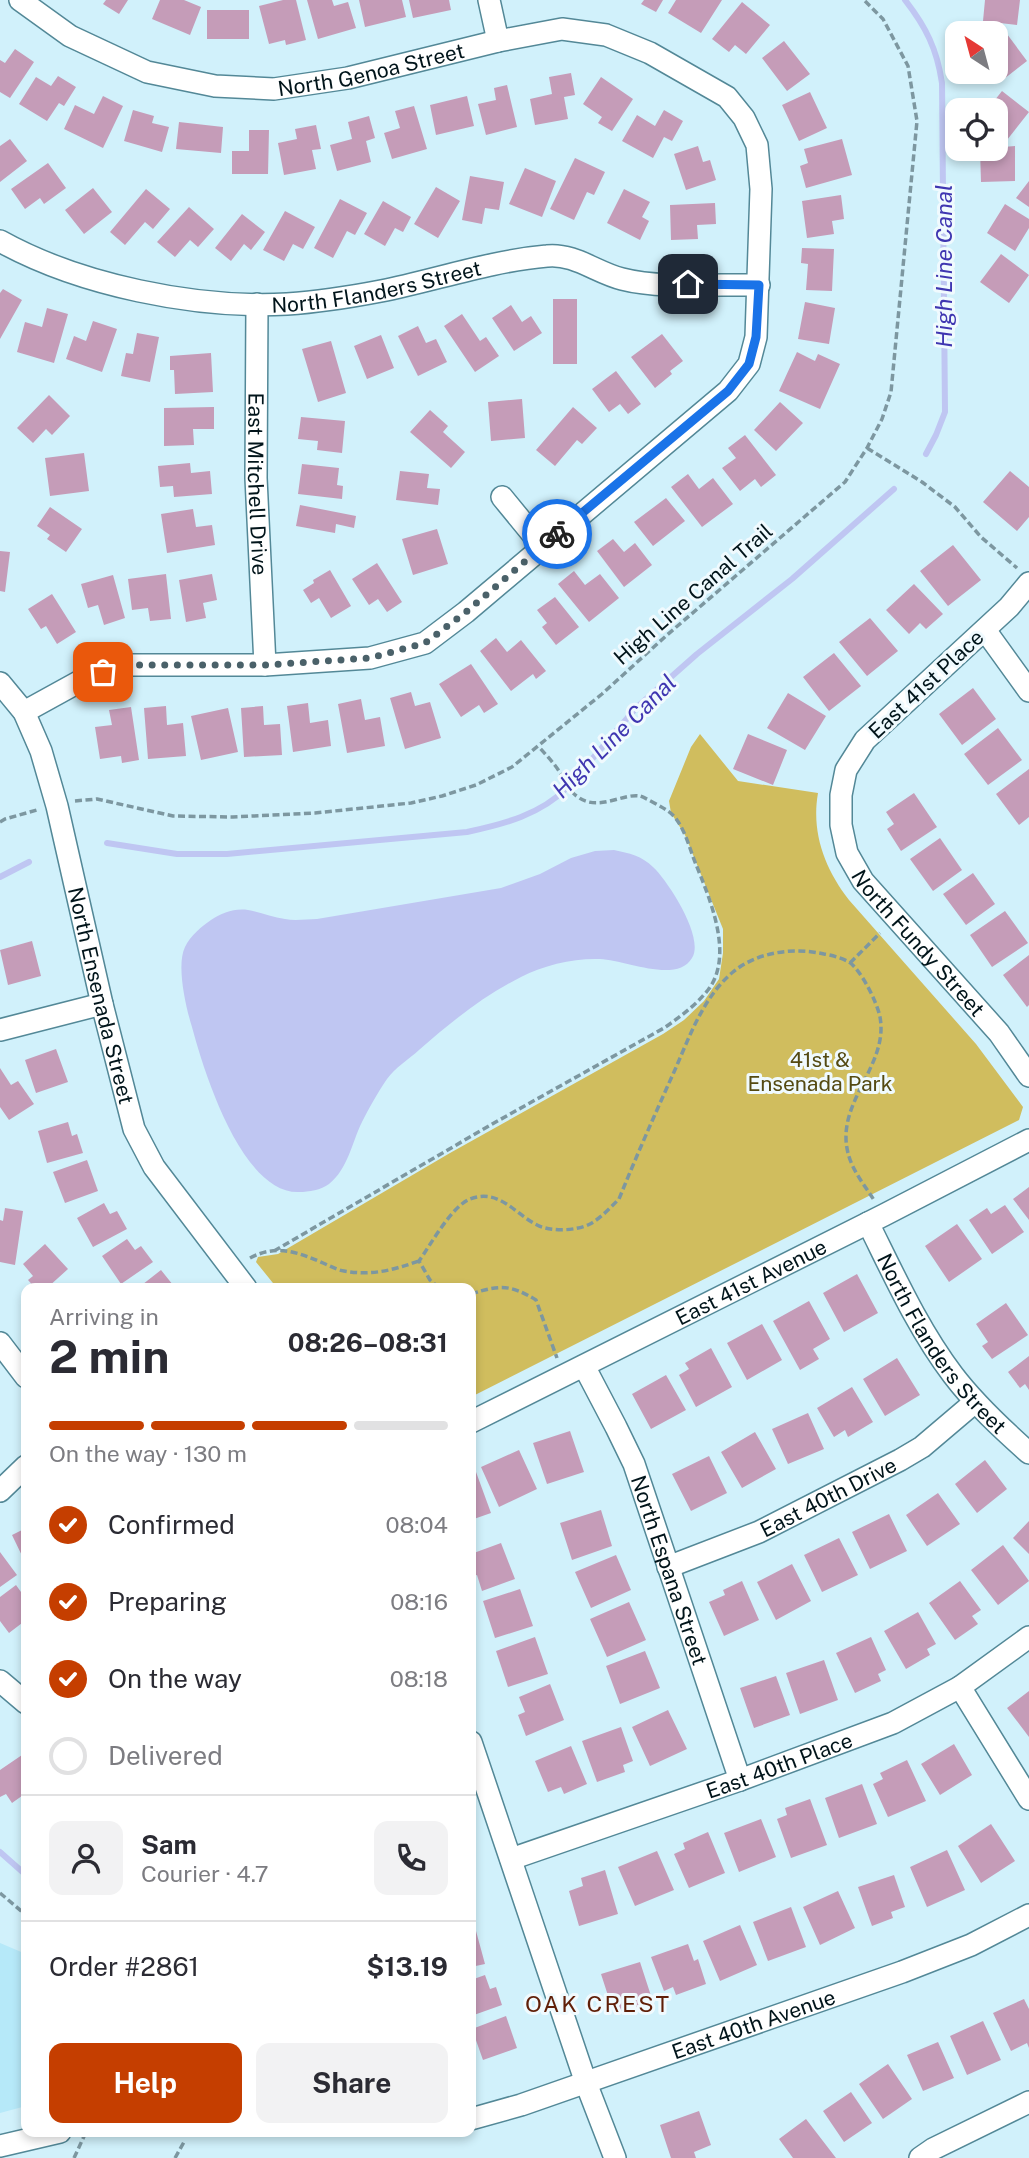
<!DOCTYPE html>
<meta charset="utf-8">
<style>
body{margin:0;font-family:"Public Sans",sans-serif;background:#f2f2f3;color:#2b2b33;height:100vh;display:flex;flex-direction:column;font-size:26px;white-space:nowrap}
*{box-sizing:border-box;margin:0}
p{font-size:23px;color:#7c7c81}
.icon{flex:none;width:38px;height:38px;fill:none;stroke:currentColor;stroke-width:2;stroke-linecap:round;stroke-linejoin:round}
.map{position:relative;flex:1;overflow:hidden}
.panel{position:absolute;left:21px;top:1283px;width:455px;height:854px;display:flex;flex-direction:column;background:#fff;border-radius:14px;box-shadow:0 4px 10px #0003}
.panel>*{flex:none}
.needle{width:46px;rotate:324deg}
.buttons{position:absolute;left:945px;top:21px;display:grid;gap:14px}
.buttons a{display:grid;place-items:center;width:63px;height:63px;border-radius:14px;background:#fff;box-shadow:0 4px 10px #0003;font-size:35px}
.pin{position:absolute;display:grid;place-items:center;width:60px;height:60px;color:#fff;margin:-30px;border-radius:14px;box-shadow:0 4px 10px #0006}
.courier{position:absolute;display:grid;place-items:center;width:70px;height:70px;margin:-35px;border:5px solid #1a73e8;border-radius:50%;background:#fff;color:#222;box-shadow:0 2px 9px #0007}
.head em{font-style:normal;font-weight:700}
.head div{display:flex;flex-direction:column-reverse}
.head{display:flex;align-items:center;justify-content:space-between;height:119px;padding:0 28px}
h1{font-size:46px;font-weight:700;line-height:52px}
.bar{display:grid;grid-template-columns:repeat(4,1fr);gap:10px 7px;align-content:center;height:84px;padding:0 28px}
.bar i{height:9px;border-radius:5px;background:#e1e1e2}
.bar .on{background:#c53e00}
.bar p{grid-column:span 4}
.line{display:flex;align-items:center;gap:18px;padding:0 28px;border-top:2px solid #e1e1e2}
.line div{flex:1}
.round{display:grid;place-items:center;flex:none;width:74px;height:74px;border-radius:14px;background:#f2f2f3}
ol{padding:0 28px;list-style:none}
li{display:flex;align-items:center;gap:21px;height:77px}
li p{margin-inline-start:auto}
li .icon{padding:7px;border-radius:50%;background:#c53e00;color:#fff;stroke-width:4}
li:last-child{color:#7c7c81}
li i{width:38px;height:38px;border:4px solid #e1e1e2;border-radius:50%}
.primary-button{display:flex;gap:14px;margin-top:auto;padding:14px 28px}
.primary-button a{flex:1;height:80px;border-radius:14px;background:#c53e00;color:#fff;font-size:28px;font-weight:700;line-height:80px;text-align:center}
.primary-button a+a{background:#f2f2f3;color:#2b2b33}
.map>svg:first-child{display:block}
.built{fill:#b6e9f9}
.green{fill:#d0bd5e}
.water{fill:#bfc6f2}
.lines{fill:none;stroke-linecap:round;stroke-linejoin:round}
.stream{stroke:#bfc6f2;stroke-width:6}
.building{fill:#c59cb8}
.minor-casing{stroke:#538897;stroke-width:24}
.path{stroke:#7d97a0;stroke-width:3.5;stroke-dasharray:7 3.5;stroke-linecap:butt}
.minor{stroke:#fff;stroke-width:21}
.done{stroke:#4a6169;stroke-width:7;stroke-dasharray:0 12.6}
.route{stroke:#1a73e8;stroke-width:9}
.labels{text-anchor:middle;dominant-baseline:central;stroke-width:6;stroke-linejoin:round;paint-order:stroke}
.street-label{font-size:21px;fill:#01141a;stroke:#f0fafe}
.park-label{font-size:21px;fill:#544a12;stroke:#f0fafe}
.water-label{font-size:23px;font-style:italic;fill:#3f36b1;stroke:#f0fafe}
.neighbourhood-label{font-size:23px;letter-spacing:2px;fill:#601f08;stroke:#f0fafe}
</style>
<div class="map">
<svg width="1029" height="2158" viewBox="0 0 1029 2158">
<rect width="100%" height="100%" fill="#d1f1fb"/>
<!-- built -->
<path class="built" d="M0,1943L26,1954V2106L0,2113Z"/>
<!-- green -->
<path class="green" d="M700,734L738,781L818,793C811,833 825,869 849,900L976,1044L1023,1107L1019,1120L471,1397V1288H277L256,1262L258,1257L278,1254L450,1153L663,1034L684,1020L704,1001L719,979L723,953V929L685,835L671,813L669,801L691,747Z"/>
<!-- water -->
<path class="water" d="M614,850C629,853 642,856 653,867C668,881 705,938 692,958C677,984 625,960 600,959C574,958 544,965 521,977C483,996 451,1022 419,1050C409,1059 395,1068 387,1079C378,1092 369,1108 362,1122C352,1142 348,1169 329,1184C321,1190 309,1192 299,1192C242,1194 204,1072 192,1027C186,1008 176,965 185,947C190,936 202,926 211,920C222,913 234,908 248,910C260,912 272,917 285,919C295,921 307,919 317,919L501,888L540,874L571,858L595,851Z"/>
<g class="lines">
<!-- stream -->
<path class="stream" d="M905,0C926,27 937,49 942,83L945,412L936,435L926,454
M107,843L177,854H227L467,832C504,824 540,815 568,787L636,708L697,654L792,579L894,489
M0,877L29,862
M0,1852L26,1875"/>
</g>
<!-- building -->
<path class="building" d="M106,0H128L119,14L103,4Z
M160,0H184L201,7L190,35L152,19Z
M283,0H296L306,40L286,45L285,40L269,44L259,6Z
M307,0H332L334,6L348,2L356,28L318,39Z
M359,0H402L406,17L365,27Z
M409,0H449L451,10L413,18Z
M644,0H663L656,12L641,4Z
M676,0H722L701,33L668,13Z
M985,0H1020L1017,25L983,21Z
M742,2L770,25L746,54L735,45L729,52L712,39Z
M207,10H249V39H207Z
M1007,34L1027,61L1000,82L992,72H996V43Z
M784,41L810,74L787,91L762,58Z
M15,49L34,62L10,98L0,92V60L5,63Z
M571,73L575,95L564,97L568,119L535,125L530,99L552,94L549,77Z
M58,76L76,87L64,106L59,103L47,121L19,104L36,77L51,86Z
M601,77L633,99L612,131L598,123L602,117L583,104Z
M507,85L517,127L486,135L478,104L496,100L494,88Z
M1002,91L1029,112L1007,140L996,131V110H987Z
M810,92L827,128L799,141L782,105Z
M103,96L123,106L103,148L64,129L75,105L94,114Z
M467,96L474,126L436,135L430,105Z
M414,106L427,149L392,159L384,133L400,128L395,111Z
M133,110L154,116L152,123L169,127L162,152L124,141Z
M664,110L683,121L672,141L664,137L653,158L622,141L637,115L655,126Z
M369,116L375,138L366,141L371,162L337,171L330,145L352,139L348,122Z
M179,122L223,127L221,153L176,149Z
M316,125L321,149L312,150L316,169L284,175L278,143L297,139L295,129Z
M249,130H269L268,174H232V151H249Z
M10,139L27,161L0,182V146Z
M842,139L852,175L806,188L800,166L808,163L804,149Z
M698,146L703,162L710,160L716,180L686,190L674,154Z
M1015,146V181L981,182L980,149Z
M575,158L605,172L594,195L587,192L574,220L550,209Z
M48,163L66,188L44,204L40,198L25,209L11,189Z
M525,168L556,181L542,217L509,204Z
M470,176L504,182L499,210L485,208L482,224L462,220Z
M1029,181V207L1016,198Z
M436,187L460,201L438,238L414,224Z
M93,188L112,212L84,234L65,210Z
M146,189L170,209L153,229L145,222L125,245L110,232Z
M624,189L650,202L642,217L649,221L640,240L607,223Z
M841,195L844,219L832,221L834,234L807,238L802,201Z
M340,199L367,213L355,235L347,231L333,258L314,248Z
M383,201L411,217L403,232L395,228L385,246L364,234Z
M715,203L716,224L697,225L698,239L671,240L670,205Z
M1005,204L1029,219V228L1015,251L987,233Z
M189,207L214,229L198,247L190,240L175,257L157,242Z
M285,211L315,227L303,249L293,244L284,261L263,250Z
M242,214L265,232L251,250L244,244L231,261L215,248Z
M802,248L834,249L832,291L806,290L808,264L801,263Z
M1001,254L1029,275L1009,303L980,282Z
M3,289L22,300L0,339V293Z
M553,299H577V364H553Z
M805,302L835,308L829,344L798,339Z
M511,305L522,322L531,316L542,333L514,351L492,318Z
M47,308L68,314L54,363L17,352L25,322L42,327Z
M462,314L480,341L486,337L499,356L475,372L444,326Z
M93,321L117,329L102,372L66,359L74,336L86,341Z
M418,326L426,343L436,339L447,362L418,376L398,336Z
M137,333L159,337L150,382L121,376L126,353L133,354Z
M662,334L683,361L670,371L672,374L655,388L631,357Z
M381,335L394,368L367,379L354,346Z
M331,341L346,393L318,402L302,349Z
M797,352L815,361L818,354L840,364L820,409L779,391Z
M211,353L213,392L175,394L174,370H170V356Z
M616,371L641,404L628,414L620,404L609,412L592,389Z
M49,395L70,416L52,435L46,429L33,443L17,428Z
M522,399L525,438L491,441L488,402Z
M780,402L803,423L776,451L754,430Z
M214,407V429H193L194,445L164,446V408Z
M573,407L597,428L582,444L577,440L555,466L536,450Z
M430,410L448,426L443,432L465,452L451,468L410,432Z
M301,417L345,421L342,453L317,450L318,441L298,439Z
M745,435L776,475L761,487L755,479L740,491L722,468L736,458L728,448Z
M84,453L89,491L50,496L45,458Z
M190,463L191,473L210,471L212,494L174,497L173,486L160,487L158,466Z
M302,464L339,468L337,485L343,486L342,499L298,494Z
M400,471L429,474L427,488L440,489L438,505L396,500Z
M1010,471L1029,487V517L1017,531L983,502Z
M688,474L699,489L713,478L733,504L702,527L671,487Z
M666,498L685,521L653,546L634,522Z
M300,505L356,516L354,528L336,524L335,533L296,526Z
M50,507L82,529L66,552L47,539L50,535L37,526Z
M193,509L196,527L212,525L215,545L167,553L161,514Z
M437,529L448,564L413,575L402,539Z
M613,539L624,552L635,543L652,565L624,587L597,551Z
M953,545L981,580L948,606L920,571Z
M0,551L10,552L5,592L0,591Z
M377,563L402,602L387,612L378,599L369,605L352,579Z
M330,570L351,606L331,618L319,598L311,603L303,590L314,583L313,580Z
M574,571L585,585L600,574L619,598L589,622L558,584Z
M166,574L171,619L150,621L148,608L132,610L128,579Z
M212,574L217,600L203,603L206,618L186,622L179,580Z
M113,575L125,618L104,625L98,605L88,608L81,584Z
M914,584L943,614L926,629L920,623L909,634L886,610Z
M52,594L76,632L57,644L46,626L41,629L28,609Z
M555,597L579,627L556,645L542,627L547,623L537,610Z
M870,618L898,651L867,676L839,642Z
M496,638L507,652L521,640L546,671L536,679L533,674L511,691L480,651Z
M834,653L861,686L829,711L803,677Z
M471,664L498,704L484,713L479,705L461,717L439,684Z
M973,688L996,719L962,745L939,714Z
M411,692L415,706L430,702L441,738L405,749L390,698Z
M788,693L826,716L805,750L767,728Z
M361,699L365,720L380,717L385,746L347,753L338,704Z
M308,703L310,723L328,720L331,746L293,752L287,706Z
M166,706L167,725L183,723L186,756L148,759L144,708Z
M263,706L264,725L280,724L282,755L244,757L241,708Z
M131,707L139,760L122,763L121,756L100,759L95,727L112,725L109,710Z
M228,708L238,752L201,760L191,716Z
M998,728L1022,760L988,785L964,754Z
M748,734L787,750L773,785L733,769Z
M1029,769V817L1019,825L996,794Z
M914,793L937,827L901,851L887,829L894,824L886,812Z
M940,838L962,870L933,891L910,859Z
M973,873L995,904L966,925L943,894Z
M1005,911L1028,943L992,967L970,935Z
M32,941L41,976L8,985L0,950Z
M1029,955V1005L1027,1007L1003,975Z
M56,1049L68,1082L36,1093L25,1060Z
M0,1068L11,1085L18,1081L34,1104L9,1120L0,1107Z
M68,1122L72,1136L77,1134L83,1153L47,1163L38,1131Z
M87,1160L98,1191L65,1203L53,1172Z
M1029,1187V1220L1013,1199Z
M104,1203L110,1214L117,1211L127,1229L93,1247L77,1218Z
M1005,1205L1024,1232L992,1254L969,1220L987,1208L991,1214Z
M5,1208L23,1211L15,1265L0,1262V1220L3,1221Z
M957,1224L982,1259L949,1282L925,1246Z
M127,1239L135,1250L141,1246L153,1262L121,1284L102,1256Z
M45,1244L68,1269L47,1288H35L28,1280L33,1276L23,1264Z
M161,1270L173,1285L169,1288H138Z
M857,1274L878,1313L844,1332L823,1293Z
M809,1301L830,1339L813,1349L819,1359L800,1370L773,1321Z
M1006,1303L1028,1335L992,1359L982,1346L988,1342L976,1324Z
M762,1324L782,1360L747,1380L727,1343Z
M711,1348L732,1387L696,1407L679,1375L689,1369L685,1363Z
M1029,1356V1390L1025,1384L1020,1388L1008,1372Z
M897,1358L920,1395L885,1416L863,1379Z
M666,1375L686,1410L651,1429L632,1394Z
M852,1387L873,1422L848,1437L845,1430L834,1437L817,1408Z
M808,1413L824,1449L788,1464L772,1429Z
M570,1431L584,1472L547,1484L533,1443Z
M755,1432L776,1469L742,1488L721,1452Z
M519,1450L537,1489L499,1507L481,1467Z
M709,1456L727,1493L691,1511L672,1474Z
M985,1460L1007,1489L977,1513L955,1484Z
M476,1472L491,1513L471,1520V1474Z
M938,1493L960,1524L927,1546L906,1515Z
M601,1510L612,1546L572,1560L560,1523Z
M889,1514L907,1551L870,1569L852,1532Z
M1029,1521V1554L1013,1538Z
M26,1528V1564L12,1535Z
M839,1538L858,1575L822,1592L804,1555Z
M501,1543L515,1579L482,1591L477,1575L471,1577V1554Z
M1003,1545L1029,1581L998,1605L971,1570Z
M0,1552L17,1575L0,1587Z
M616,1555L631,1590L591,1608L575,1572Z
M792,1564L811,1601L776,1620L757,1582Z
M742,1581L759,1620L724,1636L709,1602L725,1595L723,1590Z
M960,1581L981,1610L972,1616L978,1624L955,1640L929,1603Z
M16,1585L26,1599V1620L9,1633L0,1621V1597Z
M520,1589L533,1626L495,1638L483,1601Z
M629,1602L646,1640L607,1657L590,1619Z
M918,1612L936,1644L927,1649L930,1655L906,1669L884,1631Z
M535,1637L548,1674L508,1687L496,1651Z
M871,1637L886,1670L878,1674L881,1681L855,1693L836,1653Z
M645,1651L660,1688L620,1704L606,1666Z
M824,1660L838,1700L800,1714L786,1673Z
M776,1676L790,1715L754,1728L740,1688Z
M550,1684L564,1720L526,1736L518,1715L525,1712L519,1697Z
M1029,1691V1737L1007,1708Z
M668,1710L687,1749L650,1766L632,1727Z
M621,1727L633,1761L623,1765L625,1772L597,1782L582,1741Z
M954,1744L972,1775L940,1795L921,1764Z
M571,1746L587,1784L564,1794L561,1787L548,1792L535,1761Z
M22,1755L26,1760V1793L12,1803L6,1794L0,1797V1770Z
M907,1760L926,1801L888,1817L873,1784L883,1779L880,1773Z
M862,1784L877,1824L839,1838L825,1798Z
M810,1799L827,1845L791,1858L777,1819L787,1815L785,1808Z
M761,1819L776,1857L739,1872L724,1833Z
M991,1824L1015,1861L981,1883L958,1846Z
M708,1832L725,1873L689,1888L674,1854L685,1849L683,1843Z
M947,1850L965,1890L927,1907L910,1867Z
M657,1851L674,1890L635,1906L618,1867Z
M605,1870L618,1914L579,1926L569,1891L583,1886L581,1878Z
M894,1875L905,1907L891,1912L893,1918L872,1926L858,1887Z
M838,1891L855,1928L820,1945L803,1907Z
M791,1907L806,1947L768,1961L753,1922Z
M740,1925L757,1965L720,1981L703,1941Z
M476,1931L485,1964L471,1967V1932Z
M688,1944L694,1961L698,1959L706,1984L676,1995L673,1987L664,1991L651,1957Z
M640,1962L653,2002L614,2014L601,1974Z
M485,1975L490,1989L496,1987L502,2005L471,2016V1980Z
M1024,1999L1029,2009V2048L1027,2043L1011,2051L993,2013Z
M506,2016L517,2048L483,2060L472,2029Z
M983,2021L1001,2060L967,2075L950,2036Z
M938,2042L954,2078L923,2091L907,2055Z
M888,2064L912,2099L883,2119L859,2084Z
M851,2092L872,2123L844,2142L823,2111Z
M699,2111L711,2145L694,2152L696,2158H671L660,2125Z
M806,2119L836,2158H793L779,2139Z"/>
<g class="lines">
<defs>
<g id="minor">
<path id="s1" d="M20,0L70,36L147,72L215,86L274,89L348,78L498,41L562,29L606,35L650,53L727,97L744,118L757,145L761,189L756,337L749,364L728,391L466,612L425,643L370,658L265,665H122L84,679L24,712"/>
<path d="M489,0L498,41"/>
<path id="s2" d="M0,241C79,285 196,309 287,304C318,302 350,297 381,291C436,280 490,261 547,256C574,253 597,273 622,279C660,289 719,284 759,285"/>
<path id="s3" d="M257,304L256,478L265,665"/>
<path d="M502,497L543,547"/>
<path id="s4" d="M1029,583L1009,607L865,740L846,770L841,795V825L847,853L863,881L999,1033L1029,1076"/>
<path d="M985,630L1029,691"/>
<path id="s5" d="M0,683L24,712L41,751L57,806L102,1004L134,1129L154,1167L246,1288"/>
<path d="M0,1030L102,1004"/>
<path id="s6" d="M868,1223C894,1275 918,1329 953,1375C975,1404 1002,1429 1029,1453"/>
<path d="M0,1343L26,1377"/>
<path id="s7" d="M584,1366L616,1427L634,1464L740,1780"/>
<path id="s8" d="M471,1422L884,1215L1029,1140"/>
<path d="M0,1491L26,1466"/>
<path id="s9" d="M668,1567L759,1532L900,1460L922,1447L975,1402"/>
<path d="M0,1681L26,1703"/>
<path d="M960,1687L1029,1799"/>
<path d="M471,1742L586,2083L615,2158"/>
<path id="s10" d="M511,1859L740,1780L893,1723L960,1687L1029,1637"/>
<path id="s11" d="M471,2119L521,2105L902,1972L971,1945L1029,1915"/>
<path d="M0,2146L60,2132"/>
<path d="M920,2158L933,2149L1029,2102"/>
</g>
</defs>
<!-- minor casing -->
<use href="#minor" class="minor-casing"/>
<!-- path -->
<path class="path" d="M867,448L922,482L955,507L981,537L1017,568
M75,801L97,799L173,816L233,817L315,813L411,803L442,796L476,785L512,767L602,694L667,635L845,482L867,448L882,419L891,392L917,121L908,66L883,19L864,0
M0,822L5,819L37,810
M850,963L880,933
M274,1251L494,1123L664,1028C680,1017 696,1005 708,990C735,955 709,897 695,862C689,847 683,821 668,811C664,808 644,797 640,796C623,793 598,812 578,797C570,792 567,784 562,776C556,765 547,756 539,747
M250,1258C276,1244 298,1252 323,1263C330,1266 337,1270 344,1271C372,1276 393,1270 419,1261
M439,1288L430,1280L419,1261C431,1244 452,1206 470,1199C499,1188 515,1214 537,1225C551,1232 576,1231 590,1224C601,1218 610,1208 619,1199C636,1157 655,1114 674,1072C689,1038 703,997 733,972C757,952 793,947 824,954C831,955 842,958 849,962C861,970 877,1002 880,1017C889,1066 835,1102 848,1153C852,1170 865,1186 874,1200
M471,1294C499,1285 510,1284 536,1300L557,1358
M0,1893L26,1915
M74,2158L86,2132
M175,2158L184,2142"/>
<!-- minor -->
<use href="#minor" class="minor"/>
</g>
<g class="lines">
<!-- done -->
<path class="done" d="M103,672L122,665H265L370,658L425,643L466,612L557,534"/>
<!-- route -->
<path class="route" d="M557,534L728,391L749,364L756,337L759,285L688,284"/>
</g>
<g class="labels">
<!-- street labels -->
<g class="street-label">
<text stroke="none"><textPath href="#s1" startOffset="374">North Genoa Street</textPath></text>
<text stroke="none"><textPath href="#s2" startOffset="388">North Flanders Street</textPath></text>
<text stroke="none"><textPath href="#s3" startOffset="180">East Mitchell Drive</textPath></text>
<text transform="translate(693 594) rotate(-41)">High Line Canal Trail</text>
<text transform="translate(926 684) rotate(-43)">East 41st Place</text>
<text stroke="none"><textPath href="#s4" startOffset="462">North Fundy Street</textPath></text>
<text stroke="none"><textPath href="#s5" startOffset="332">North Ensenada Street</textPath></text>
<text stroke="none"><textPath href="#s8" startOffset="313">East 41st Avenue</textPath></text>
<text stroke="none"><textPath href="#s6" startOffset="142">North Flanders Street</textPath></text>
<text stroke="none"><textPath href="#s9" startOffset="175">East 40th Drive</textPath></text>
<text stroke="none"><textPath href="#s7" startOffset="222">North Espana Street</textPath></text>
<text stroke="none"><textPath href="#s10" startOffset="284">East 40th Place</textPath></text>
<text stroke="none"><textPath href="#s11" startOffset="298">East 40th Avenue</textPath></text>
</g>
<!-- park labels -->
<g class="park-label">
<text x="820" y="1059">41st &amp;<tspan x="820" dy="24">Ensenada Park</tspan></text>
</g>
<!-- water labels -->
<g class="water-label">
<text transform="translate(943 266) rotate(-90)">High Line Canal</text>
<text transform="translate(614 736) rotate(-45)">High Line Canal</text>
</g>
<!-- neighbourhood labels -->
<g class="neighbourhood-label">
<text x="598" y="2003">OAK CREST</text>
</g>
</g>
</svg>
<div class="buttons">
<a><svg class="needle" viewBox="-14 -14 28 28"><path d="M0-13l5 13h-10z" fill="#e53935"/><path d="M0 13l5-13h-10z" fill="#7c7c81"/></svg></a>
<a><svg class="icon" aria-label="locate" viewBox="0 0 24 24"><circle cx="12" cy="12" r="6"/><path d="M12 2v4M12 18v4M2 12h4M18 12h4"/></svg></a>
</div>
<div class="pin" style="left:103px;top:672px;background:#ea580c"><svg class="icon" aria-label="bag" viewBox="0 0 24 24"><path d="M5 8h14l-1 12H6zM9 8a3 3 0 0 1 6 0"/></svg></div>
<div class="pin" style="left:688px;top:284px;background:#1f2937"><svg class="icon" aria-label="home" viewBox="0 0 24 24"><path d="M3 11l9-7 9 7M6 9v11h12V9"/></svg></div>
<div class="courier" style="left:557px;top:534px"><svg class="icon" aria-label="bike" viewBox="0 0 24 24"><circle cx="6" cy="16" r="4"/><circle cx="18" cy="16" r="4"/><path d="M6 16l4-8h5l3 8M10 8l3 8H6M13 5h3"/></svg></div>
<section class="panel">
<div class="head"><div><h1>2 min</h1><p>Arriving in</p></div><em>08:26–08:31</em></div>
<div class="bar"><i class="on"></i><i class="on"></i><i class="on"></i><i></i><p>On the way · 130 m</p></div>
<ol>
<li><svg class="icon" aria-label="check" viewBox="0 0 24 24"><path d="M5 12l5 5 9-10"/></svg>Confirmed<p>08:04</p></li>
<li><svg class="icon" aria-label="check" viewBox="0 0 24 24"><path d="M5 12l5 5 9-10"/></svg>Preparing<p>08:16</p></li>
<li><svg class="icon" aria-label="check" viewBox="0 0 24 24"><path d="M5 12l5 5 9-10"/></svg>On the way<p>08:18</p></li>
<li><i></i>Delivered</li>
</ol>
<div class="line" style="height:126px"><a class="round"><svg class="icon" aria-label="person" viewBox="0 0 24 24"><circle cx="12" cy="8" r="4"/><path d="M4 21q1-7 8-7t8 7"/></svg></a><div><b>Sam</b><p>Courier · 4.7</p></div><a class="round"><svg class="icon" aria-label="phone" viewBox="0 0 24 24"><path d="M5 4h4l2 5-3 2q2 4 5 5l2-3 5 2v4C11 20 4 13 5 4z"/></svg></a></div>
<div class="line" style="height:91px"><div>Order #2861</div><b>$13.19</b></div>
<div class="primary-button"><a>Help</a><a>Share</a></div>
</section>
</div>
